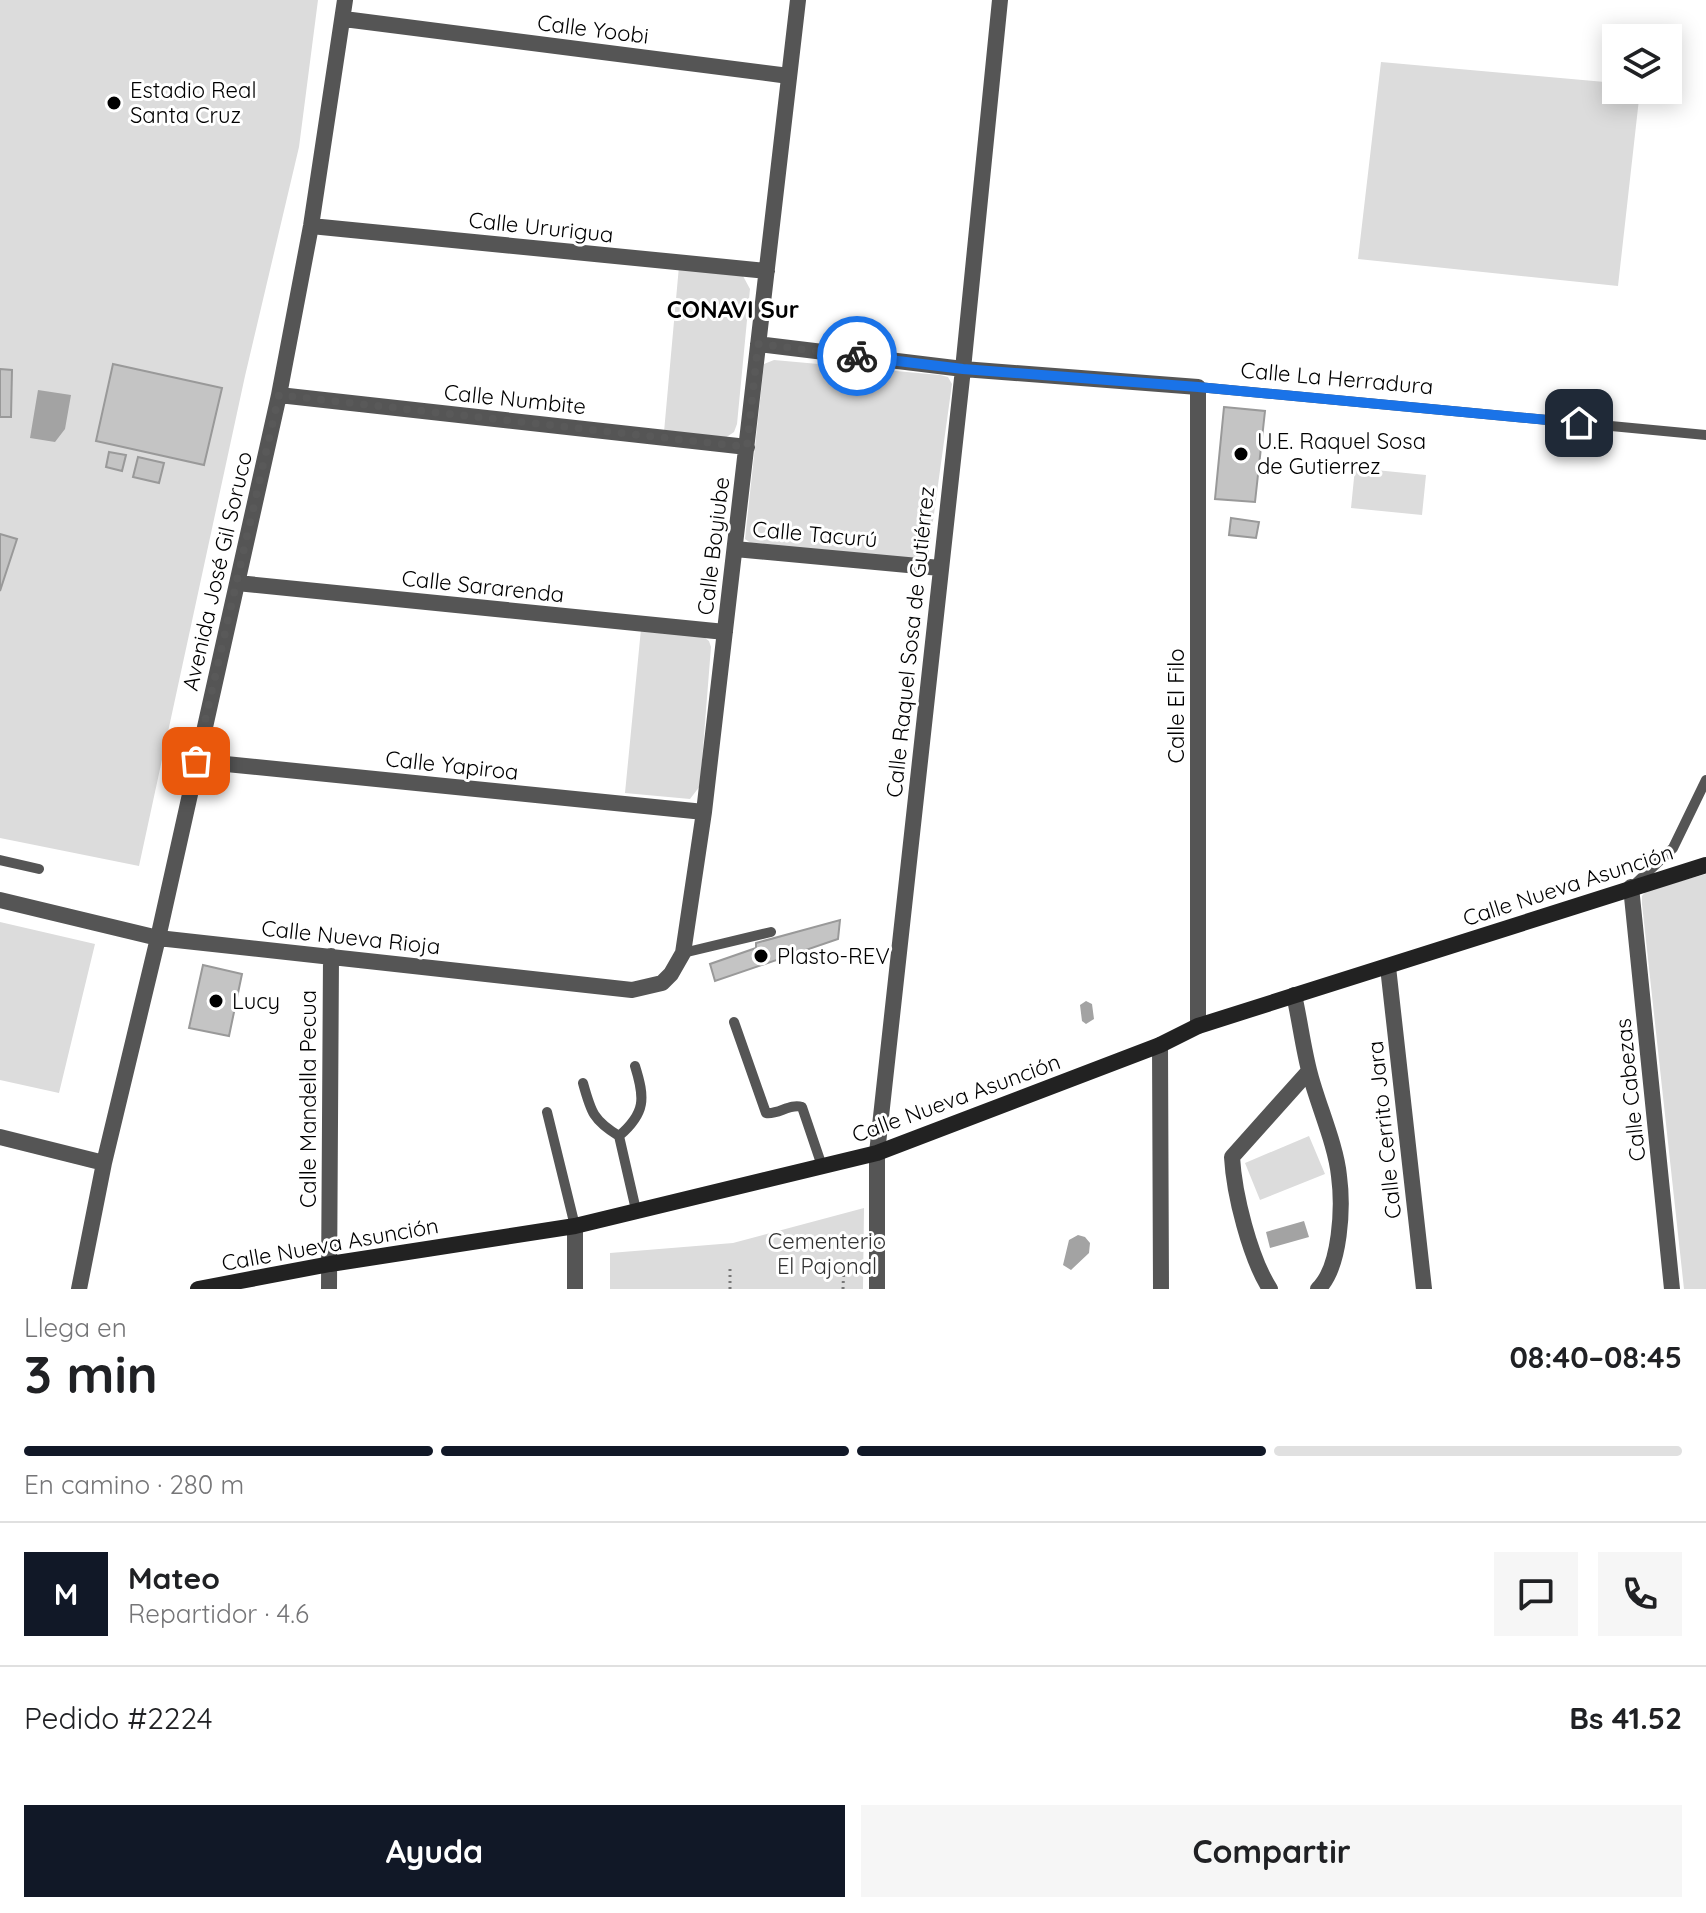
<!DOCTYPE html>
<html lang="es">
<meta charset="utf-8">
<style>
body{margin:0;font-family:Quicksand,sans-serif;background:#f6f6f6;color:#202124;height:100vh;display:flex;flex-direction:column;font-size:30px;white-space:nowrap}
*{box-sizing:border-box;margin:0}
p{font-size:26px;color:#757577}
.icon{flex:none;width:44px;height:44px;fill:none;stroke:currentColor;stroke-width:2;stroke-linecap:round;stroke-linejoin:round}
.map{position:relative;height:1289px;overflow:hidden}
.drawer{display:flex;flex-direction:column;background:#fff;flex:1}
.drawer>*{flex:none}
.buttons{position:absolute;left:1602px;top:24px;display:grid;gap:16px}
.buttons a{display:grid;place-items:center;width:80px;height:80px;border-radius:0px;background:#fff;box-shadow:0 4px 20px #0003;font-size:40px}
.pin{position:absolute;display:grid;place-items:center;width:68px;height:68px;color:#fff;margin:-34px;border-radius:16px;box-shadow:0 4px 12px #0006}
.courier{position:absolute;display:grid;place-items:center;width:80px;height:80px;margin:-40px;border:6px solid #1a73e8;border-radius:50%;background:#fff;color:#222;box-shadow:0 2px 10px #0007}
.overview em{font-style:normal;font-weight:800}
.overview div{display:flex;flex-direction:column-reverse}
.overview{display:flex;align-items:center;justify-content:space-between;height:136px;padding:0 24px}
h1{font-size:52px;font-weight:800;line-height:60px}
.bar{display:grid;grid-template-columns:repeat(4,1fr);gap:12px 8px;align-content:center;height:96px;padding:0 24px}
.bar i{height:10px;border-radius:6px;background:#e0e0e0}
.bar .current{background:#111827}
.bar p{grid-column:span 4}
.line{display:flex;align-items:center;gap:20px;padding:0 24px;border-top:2px solid #e0e0e0}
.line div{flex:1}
.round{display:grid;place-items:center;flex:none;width:84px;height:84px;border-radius:0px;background:#f6f6f6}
.action{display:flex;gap:16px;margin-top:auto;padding:16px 24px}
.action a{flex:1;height:92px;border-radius:0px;background:#111827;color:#fff;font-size:32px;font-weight:800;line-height:92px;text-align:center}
.action a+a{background:#f6f6f6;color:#202124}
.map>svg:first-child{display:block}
.green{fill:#dcdcdc}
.water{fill:#a3a3a3}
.building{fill:#c4c4c4;stroke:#999;stroke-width:2}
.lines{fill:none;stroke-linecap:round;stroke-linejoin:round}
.path{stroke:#777;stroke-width:3;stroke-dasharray:2 4;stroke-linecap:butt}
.lane{stroke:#555;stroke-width:10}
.street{stroke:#555;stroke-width:16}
.secondary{stroke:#222;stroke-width:16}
.done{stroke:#595959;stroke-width:8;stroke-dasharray:0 14.4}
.route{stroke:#1a73e8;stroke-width:10}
.poi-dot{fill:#000;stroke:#fff;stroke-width:3}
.labels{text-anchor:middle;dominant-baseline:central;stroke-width:6;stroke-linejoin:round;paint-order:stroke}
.street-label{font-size:22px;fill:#000;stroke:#fff}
.poi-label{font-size:22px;fill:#000;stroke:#fff;text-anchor:start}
.park-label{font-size:22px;fill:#333;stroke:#fff}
.neighbourhood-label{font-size:24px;font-weight:bold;fill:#000;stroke:#fff}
</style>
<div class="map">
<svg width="1706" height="1289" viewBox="0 0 1706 1289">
<rect width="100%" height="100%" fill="#fff"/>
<!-- green -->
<path class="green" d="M0,0H318L299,147L245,376L139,866L0,838Z
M1381,62L1616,83V90H1640L1618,286L1358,259Z
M679,266L743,276L750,289L737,424L734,432L725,438L664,432Z
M774,360L940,375L948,377L952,384L928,557L922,562L752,544L745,539L764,364Z
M1355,468L1426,475L1422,515L1351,508Z
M641,629L701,635L709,641L711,647L700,786L690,799L625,793Z
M1706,874V1289H1684L1642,904V896L1646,891Z
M0,922L95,944L59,1093L0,1080Z
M1309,1136L1325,1174L1260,1200L1245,1163Z
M864,1208L863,1289H610V1253L733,1243Z"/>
<!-- water -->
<path class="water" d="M38,390L71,395L65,429L55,442L30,438Z
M1086,1001L1092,1004L1094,1019L1086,1024L1082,1021L1080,1005Z
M1304,1221L1309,1237L1270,1248L1266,1232Z
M1078,1235L1085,1237L1090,1243L1089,1253L1071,1270L1063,1265L1069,1240Z"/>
<!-- building -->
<path class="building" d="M113,364L222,388L204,465L96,441Z
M0,369L12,370L11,417H0Z
M1224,407L1265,411L1255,502L1215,499Z
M109,452L126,455L122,471L106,467Z
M138,457L164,463L159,483L133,477Z
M1231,518L1259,522L1256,538L1229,535Z
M0,534L17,539L0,591Z
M840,920L838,939L715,981L710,964L756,948V943Z
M203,965L242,974L229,1036L189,1028Z"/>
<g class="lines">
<!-- path -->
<path class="path" d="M730,1289V1269
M843,1289L844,1261"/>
<!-- lane -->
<path class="lane" d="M1198,387L1706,435
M0,860L39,869
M1634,885L1673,848L1706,780
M683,953L771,932
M734,1022L766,1113C778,1115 790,1103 802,1107L822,1166
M635,1066C645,1098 646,1113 619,1136L636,1210
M583,1083C591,1112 593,1120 619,1136
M547,1112L575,1226"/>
<!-- street -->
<path class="street" d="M344,19L789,76
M311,226L767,271
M758,344L963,369L1198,387V1026
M279,395L747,447
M735,549L940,568
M237,583L725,632
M196,761L704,812
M1631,887L1672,1289
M0,900L158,938L632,990L662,983L671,974L683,953L704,812L798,0
M1388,967L1424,1289
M1294,995C1300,1021 1303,1048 1310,1074C1318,1105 1336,1145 1339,1176C1343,1206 1341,1267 1318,1289
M1160,1045L1161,1289
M0,1137L104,1163
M79,1289L104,1163L158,938L279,395L311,226L345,0
M329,1289L331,956
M575,1289V1226
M877,1289V1153L963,369L1000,0
M1270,1289C1250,1258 1234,1194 1232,1157L1309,1071"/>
<!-- secondary -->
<path class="secondary" d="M198,1289L330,1264L575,1226L877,1153L1160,1045L1198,1026L1706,865"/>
</g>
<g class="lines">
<!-- done -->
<path class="done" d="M196,761L279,395L747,447L758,344L857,356"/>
<!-- route -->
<path class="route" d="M857,356L963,369L1198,387L1579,423"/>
</g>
<!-- markers -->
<g class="poi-dot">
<circle cx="114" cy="103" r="8"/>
<circle cx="1241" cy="454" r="8"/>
<circle cx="761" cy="956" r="8"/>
<circle cx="216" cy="1001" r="8"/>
</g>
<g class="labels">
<!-- street labels -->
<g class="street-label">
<text transform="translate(593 29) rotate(7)">Calle Yoobi</text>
<text transform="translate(541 227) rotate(6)">Calle Ururigua</text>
<text transform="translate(1337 378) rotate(5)">Calle La Herradura</text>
<text transform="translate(515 399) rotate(6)">Calle Numbite</text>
<text transform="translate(815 534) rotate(5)">Calle Tacurú</text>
<text transform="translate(713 546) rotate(-83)">Calle Boyiube</text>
<text transform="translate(217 571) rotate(-77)">Avenida José Gil Soruco</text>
<text transform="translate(483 586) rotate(6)">Calle Sararenda</text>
<text transform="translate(910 642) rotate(-84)">Calle Raquel Sosa de Gutiérrez</text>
<text transform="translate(1176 706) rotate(-90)">Calle El Filo</text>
<text transform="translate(452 765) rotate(6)">Calle Yapiroa</text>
<text transform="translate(1568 885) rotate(-18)">Calle Nueva Asunción</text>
<text transform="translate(351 937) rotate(6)">Calle Nueva Rioja</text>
<text transform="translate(1630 1090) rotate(-96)">Calle Cabezas</text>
<text transform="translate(956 1098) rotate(-20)">Calle Nueva Asunción</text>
<text transform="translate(308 1099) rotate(-90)">Calle Mandella Pecua</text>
<text transform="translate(1384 1130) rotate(-96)">Calle Cerrito Jara</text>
<text transform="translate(330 1244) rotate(-10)">Calle Nueva Asunción</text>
</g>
<!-- poi labels -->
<g class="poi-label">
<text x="130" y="90">Estadio Real<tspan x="130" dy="25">Santa Cruz</tspan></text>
<text x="1257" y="441">U.E. Raquel Sosa<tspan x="1257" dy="25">de Gutierrez</tspan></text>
<text x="777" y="956">Plasto-REV</text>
<text x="232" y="1001">Lucy</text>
</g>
<!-- park labels -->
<g class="park-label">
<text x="827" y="1241">Cementerio<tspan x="827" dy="25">El Pajonal</tspan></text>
</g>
<!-- neighbourhood labels -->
<g class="neighbourhood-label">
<text x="733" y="309">CONAVI Sur</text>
</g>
</g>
</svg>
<div class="buttons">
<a><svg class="icon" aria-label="layers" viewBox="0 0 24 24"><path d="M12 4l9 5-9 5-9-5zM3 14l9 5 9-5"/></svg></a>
</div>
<div class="pin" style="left:196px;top:761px;background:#ea580c"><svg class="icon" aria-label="bag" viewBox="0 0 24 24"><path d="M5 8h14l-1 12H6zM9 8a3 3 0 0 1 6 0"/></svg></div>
<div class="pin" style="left:1579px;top:423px;background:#1f2937"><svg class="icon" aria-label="home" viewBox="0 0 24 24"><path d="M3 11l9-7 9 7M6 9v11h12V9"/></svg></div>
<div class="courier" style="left:857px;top:356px"><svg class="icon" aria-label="bike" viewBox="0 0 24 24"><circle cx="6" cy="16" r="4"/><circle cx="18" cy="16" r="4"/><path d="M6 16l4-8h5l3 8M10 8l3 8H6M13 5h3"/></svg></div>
</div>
<section class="drawer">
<div class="overview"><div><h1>3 min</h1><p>Llega en</p></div><em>08:40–08:45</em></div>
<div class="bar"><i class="current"></i><i class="current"></i><i class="current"></i><i></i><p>En camino · 280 m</p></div>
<div class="line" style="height:144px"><b class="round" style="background:#111827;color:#fff">M</b><div><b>Mateo</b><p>Repartidor · 4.6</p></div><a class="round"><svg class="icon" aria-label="chat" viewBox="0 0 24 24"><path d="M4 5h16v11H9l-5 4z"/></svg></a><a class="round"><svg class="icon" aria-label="phone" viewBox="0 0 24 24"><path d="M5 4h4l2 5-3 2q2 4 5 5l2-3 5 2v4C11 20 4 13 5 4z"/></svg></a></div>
<div class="line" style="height:104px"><div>Pedido #2224</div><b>Bs 41.52</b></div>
<div class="action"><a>Ayuda</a><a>Compartir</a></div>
</section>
